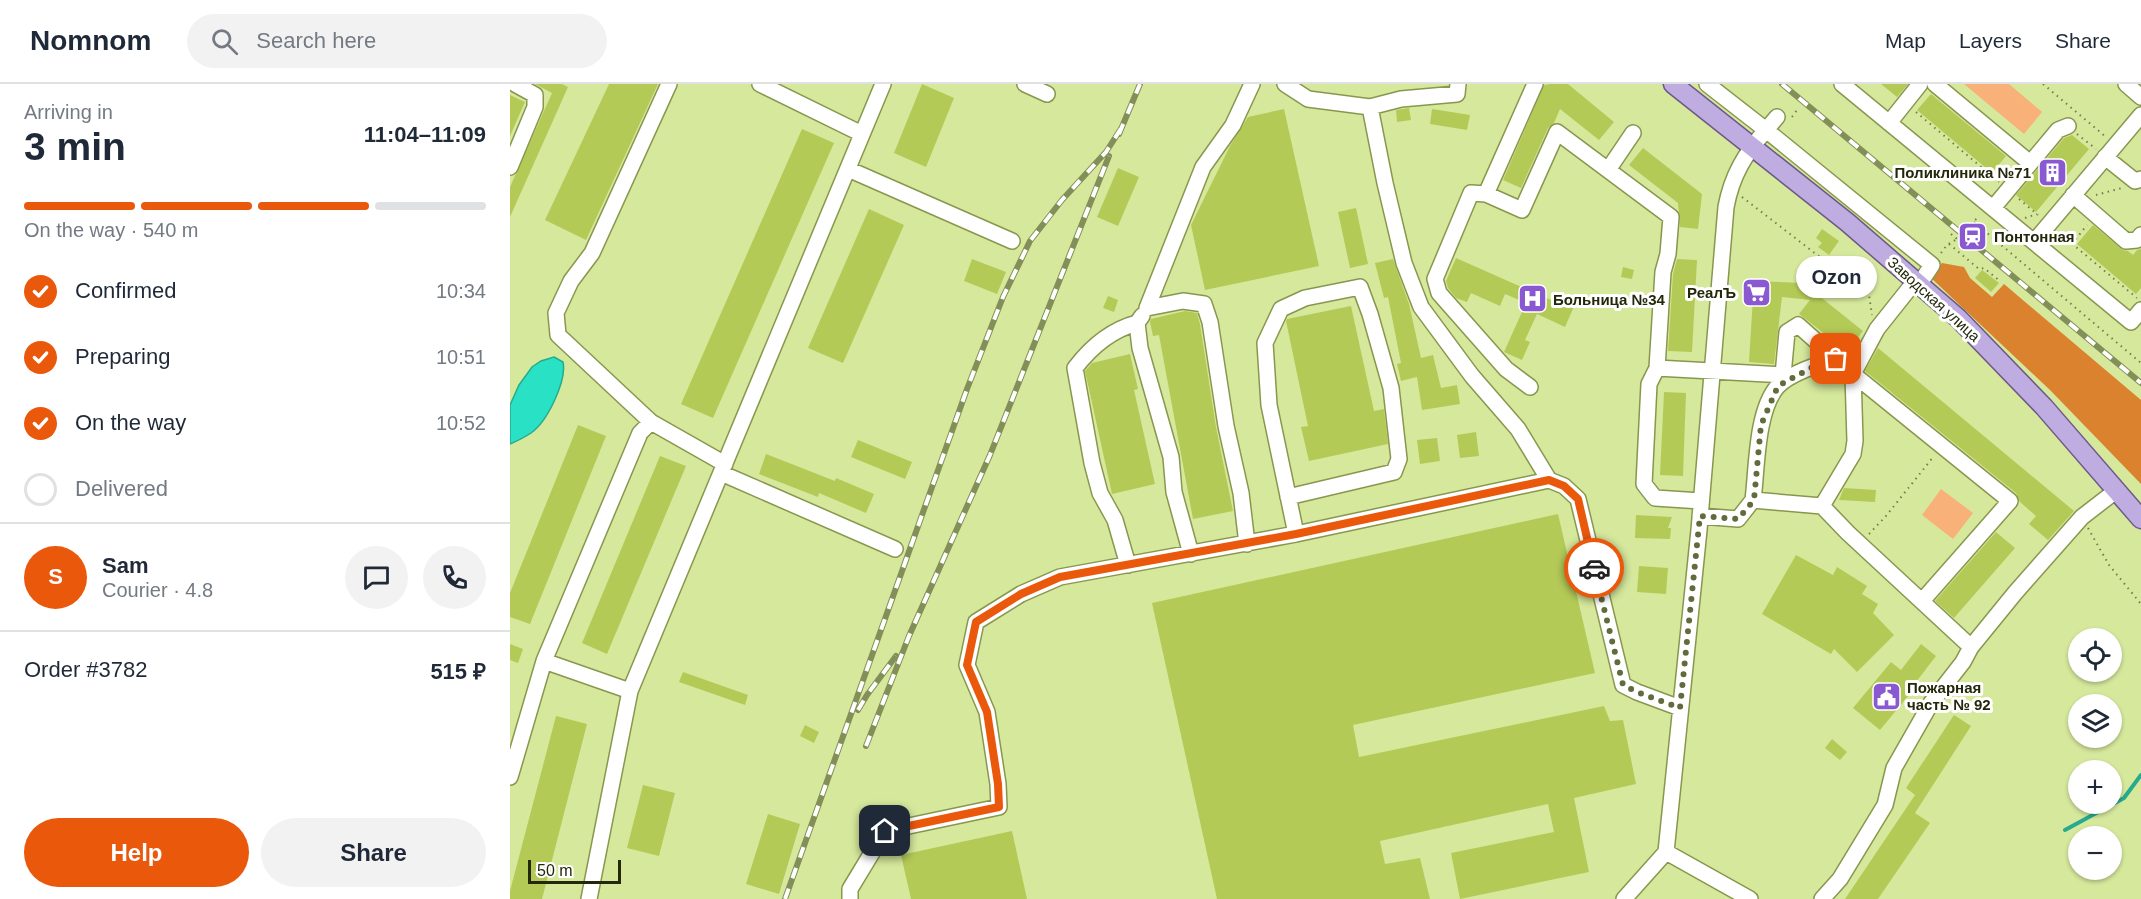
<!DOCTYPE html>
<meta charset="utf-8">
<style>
body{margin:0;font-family:Helvetica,sans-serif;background:#f2f2f3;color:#1f2937;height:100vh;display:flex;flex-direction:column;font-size:22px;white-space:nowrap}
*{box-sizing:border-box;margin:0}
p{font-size:20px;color:#747a83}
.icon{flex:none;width:33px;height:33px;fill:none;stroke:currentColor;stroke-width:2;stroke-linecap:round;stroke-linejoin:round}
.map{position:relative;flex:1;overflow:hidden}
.side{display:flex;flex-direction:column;background:#fff;width:510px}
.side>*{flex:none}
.controls{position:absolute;left:1558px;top:544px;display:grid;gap:12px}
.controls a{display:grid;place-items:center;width:54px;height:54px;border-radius:50%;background:#fff;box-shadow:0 2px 4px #0004;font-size:30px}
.scale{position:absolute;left:18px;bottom:15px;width:93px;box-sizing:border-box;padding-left:6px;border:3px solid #222809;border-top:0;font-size:16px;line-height:21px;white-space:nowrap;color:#222809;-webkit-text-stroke:4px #fff;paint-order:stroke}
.pin{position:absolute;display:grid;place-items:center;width:51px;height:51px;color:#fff;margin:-26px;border-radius:12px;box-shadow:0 3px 9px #0006}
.courier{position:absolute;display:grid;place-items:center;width:60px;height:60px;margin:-30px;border:4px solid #ea580c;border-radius:50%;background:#fff;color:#222;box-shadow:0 2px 8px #0007}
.bubble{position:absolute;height:42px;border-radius:21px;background:#fff;box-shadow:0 2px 4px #0004;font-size:20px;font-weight:800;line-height:42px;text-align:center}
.summary em{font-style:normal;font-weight:800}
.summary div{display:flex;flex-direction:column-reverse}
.summary{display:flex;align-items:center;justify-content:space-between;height:102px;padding:0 24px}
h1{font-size:39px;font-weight:800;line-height:45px}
.bar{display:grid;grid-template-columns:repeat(4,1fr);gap:9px 6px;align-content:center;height:72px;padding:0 24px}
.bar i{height:8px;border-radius:4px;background:#e0e1e3}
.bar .active{background:#ea580c}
.bar p{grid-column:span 4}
.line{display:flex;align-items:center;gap:15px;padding:0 24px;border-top:2px solid #e0e1e3}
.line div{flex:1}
.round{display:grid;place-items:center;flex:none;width:63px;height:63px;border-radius:32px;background:#f2f2f3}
ol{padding:0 24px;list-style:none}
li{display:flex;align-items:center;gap:18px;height:66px}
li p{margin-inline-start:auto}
li .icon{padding:6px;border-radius:50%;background:#ea580c;color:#fff;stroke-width:4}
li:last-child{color:#747a83}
li i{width:33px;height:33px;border:3px solid #e0e1e3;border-radius:50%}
.primary-button{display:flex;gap:12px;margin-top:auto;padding:12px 24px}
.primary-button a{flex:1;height:69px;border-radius:36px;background:#ea580c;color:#fff;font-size:24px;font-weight:800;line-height:69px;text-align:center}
.primary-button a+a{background:#f2f2f3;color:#1f2937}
header{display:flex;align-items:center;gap:36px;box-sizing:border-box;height:84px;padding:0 30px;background:#fff;border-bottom:2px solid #e0e1e3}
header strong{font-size:28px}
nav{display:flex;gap:33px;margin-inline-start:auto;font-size:21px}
.search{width:420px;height:54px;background:#f2f2f3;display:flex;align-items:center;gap:15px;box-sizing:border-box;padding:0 21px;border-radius:33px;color:#747a83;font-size:22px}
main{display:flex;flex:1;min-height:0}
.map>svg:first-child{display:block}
.green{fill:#f8b178}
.forest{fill:#db822f}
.water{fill:#29e2c6;stroke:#27aa8d;stroke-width:1.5}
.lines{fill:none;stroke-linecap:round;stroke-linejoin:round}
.stream{stroke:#27aa8d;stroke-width:4}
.building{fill:#b4ca57}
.minor-casing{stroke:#88974e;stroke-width:18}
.major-casing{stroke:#6c5988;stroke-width:21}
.path{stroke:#737f4b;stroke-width:2;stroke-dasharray:1.5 4.5;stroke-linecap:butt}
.minor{stroke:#fff;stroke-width:15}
.major{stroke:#bface1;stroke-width:18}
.rail-casing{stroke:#838f58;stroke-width:6}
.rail{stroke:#fff;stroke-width:4;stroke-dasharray:11;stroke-linecap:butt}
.done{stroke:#616b3c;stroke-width:6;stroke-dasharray:0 10.8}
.route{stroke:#ea580c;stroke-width:8}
.labels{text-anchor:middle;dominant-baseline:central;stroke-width:6;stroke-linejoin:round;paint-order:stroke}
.poi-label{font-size:15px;font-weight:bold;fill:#222809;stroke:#fff;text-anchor:start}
.street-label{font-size:15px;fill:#222809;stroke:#fff}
</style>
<header>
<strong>Nomnom</strong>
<div class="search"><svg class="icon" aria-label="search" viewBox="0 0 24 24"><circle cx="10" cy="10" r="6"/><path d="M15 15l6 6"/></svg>Search here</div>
<nav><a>Map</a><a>Layers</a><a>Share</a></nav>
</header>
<main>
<section class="side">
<div class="summary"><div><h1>3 min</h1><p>Arriving in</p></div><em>11:04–11:09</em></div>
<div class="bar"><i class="active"></i><i class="active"></i><i class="active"></i><i></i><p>On the way · 540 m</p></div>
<ol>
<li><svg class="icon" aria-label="check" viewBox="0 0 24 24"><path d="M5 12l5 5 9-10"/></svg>Confirmed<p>10:34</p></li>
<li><svg class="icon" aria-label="check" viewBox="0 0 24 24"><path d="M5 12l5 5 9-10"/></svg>Preparing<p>10:51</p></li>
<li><svg class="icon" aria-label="check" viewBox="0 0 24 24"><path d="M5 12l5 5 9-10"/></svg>On the way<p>10:52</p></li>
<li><i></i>Delivered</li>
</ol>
<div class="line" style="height:108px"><b class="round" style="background:#ea580c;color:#fff">S</b><div><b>Sam</b><p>Courier · 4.8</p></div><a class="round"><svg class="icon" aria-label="chat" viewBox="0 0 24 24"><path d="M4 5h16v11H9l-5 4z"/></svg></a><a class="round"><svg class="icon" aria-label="phone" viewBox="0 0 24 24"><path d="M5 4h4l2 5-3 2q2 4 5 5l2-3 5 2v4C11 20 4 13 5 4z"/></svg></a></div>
<div class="line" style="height:78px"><div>Order #3782</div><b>515 ₽</b></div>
<div class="primary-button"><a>Help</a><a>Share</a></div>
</section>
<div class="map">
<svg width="1631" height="815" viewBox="0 0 1631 815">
<rect width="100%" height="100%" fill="#d6e89c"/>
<!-- green -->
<path class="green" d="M1454,0H1499L1532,28L1514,50Z
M1431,405L1463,429L1443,455L1412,431Z"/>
<!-- forest -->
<path class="forest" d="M1432,179L1454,183L1460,194L1482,213L1494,200L1631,316V400L1541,307L1419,192Z"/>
<!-- water -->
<path class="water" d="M44,273L53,278C57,297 37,338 21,349C15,353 7,357 0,360V321L9,301L22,283L31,277Z"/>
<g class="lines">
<!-- stream -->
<path class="stream" d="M1555,746L1614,714L1631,691"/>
</g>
<!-- building -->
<path class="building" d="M25,0H52L58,3L0,133V103L42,9Z
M99,0H148L76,156L35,136Z
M412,0L444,14L416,83L384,69Z
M1040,0H1058L1104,38L1089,56L1050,25L1044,39L1038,44L1011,104L993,96L1034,1Z
M1371,0H1398L1387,13Z
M1421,10L1496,72L1482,89L1407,26Z
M0,11L15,18L0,52Z
M899,24L901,36L887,38L886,26Z
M774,25L809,182L695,206L681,141L720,62L738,33Z
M922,25L960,31L957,46L920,40Z
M292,45L324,59L203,334L171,320Z
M1562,51L1579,65L1526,128L1506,111L1554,54Z
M1133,64L1192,110L1188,145L1170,143L1168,119L1119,81Z
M608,84L629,93L608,142L587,133Z
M846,124L858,180L840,184L828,128Z
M359,125L394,141L333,279L298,264Z
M1583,141L1613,166L1618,167L1623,171L1627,166L1631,165V204L1626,210L1567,160Z
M1312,145L1329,157L1319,171L1308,163L1312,159L1306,154Z
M946,174L1048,219L1051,211L1066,218L1055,243L1027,230L1015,256L1020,258L1012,276L994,268L1016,219L995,210L990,222L961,209L957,218L946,214L938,204L936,197Z
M462,175L496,188L487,210L454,197Z
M883,175L899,220L911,274L923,271L931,304L947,301L950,320L912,326L907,293L891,297L887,280L891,279L878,213L874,214L865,179Z
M1167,175L1187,176L1182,268L1158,267L1163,190Z
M1113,183L1124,186L1122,195L1111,193Z
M1472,186L1489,199L1481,208L1465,194Z
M1244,197L1293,199L1353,247L1337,267L1289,230L1300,216L1272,213L1264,280L1239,278Z
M598,212L608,216L604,228L593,224Z
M841,222L864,327L874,325L878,360L799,377L791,343L798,342L776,237L777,235Z
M675,227L687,229L690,240L706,343L723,427L683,435L649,251L643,252L640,238L641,235Z
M1368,264L1564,427L1538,456L1519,440L1526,432L1510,418L1506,409L1355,287Z
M620,270L628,305L624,306L645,400L602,410L575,287L582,279Z
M1154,308L1176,309L1173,392L1150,391Z
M68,341L96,352L20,540L0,533V509Z
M966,348L969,372L950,374L947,351Z
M927,354L930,377L910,380L907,356Z
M348,356L402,378L395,395L341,373Z
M256,370L325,397L326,394L364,410L356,429L309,409L308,413L249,390Z
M150,372L176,382L97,570L72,559Z
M1334,404L1366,406L1365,418L1329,416Z
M1048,430L1085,589L843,641L849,673L1094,622L1100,637L1113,636L1126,700L1064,714L1079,788L950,815L941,769L1044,748L1038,720L870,757L875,780L910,774L920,815H707L642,519Z
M1126,431L1162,433L1158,444H1161L1160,455L1125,454Z
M1486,448L1505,464L1444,534L1425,517Z
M1286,471L1323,491L1327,483L1357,502L1352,510L1368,520L1363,529L1384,551L1347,588L1324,565L1321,570L1252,530Z
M1129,482L1158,484L1156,510L1127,508Z
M0,560L13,565L8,579L0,576Z
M1411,560L1426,572L1406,598L1408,600L1370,646L1343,624L1381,578L1391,586Z
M173,588L238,611L235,621L169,598Z
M1444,631L1461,642L1405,729L1420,739L1368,815H1335L1405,711L1396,704Z
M46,632L77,640L32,815H0V807Z
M295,641L309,648L304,659L290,652Z
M1322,655L1337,668L1330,676L1315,664Z
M133,701L165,709L149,772L117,764Z
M258,730L290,740L269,810L236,800Z
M502,747L517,815H401L391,771Z"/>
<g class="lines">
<defs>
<path id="minor" d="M250,0L352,50
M515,0L537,10
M775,0L798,15L860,23L891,15L947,10L948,0
M1025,0L976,110L1012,126L1047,48L1161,133L1158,170L1153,188L1147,284L1273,291L1277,248L1288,241L1343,290L1500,417L1412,517
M1197,0L1256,46C1235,70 1222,91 1216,123L1189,446L1156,768L1240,815
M1332,0L1621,238L1631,226
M1425,0L1520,79
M1616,0L1631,13
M860,23L875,99L894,179L911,223L962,292L1008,345L1039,396
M1267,33L1256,46L1422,181L1410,199
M1379,39L1410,0
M1595,73L1625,97L1631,95
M0,83L25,23V11L5,0
M338,85L502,157
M1098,86L1123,49
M976,110L961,109L925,195L929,209L996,285L1020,303
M1563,111L1616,157L1627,156L1631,151
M1483,124L1548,46L1558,42
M1524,158L1631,31
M632,232L627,239L630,264L661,373L664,408L681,470
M1147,284L1139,300L1134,400L1145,414L1191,417
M141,338L48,251L46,229L61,197L82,169L159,0
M211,389L385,465
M778,413L884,388L889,375L881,304L860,230L850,203L795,214L771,225L755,259L759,321L786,450
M1243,416C1247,385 1246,328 1267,303C1278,290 1311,279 1326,275
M1312,422L1343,370L1345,357L1343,290L1367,245L1406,196
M1190,432L1228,435L1243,416L1312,422L1338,449L1461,563
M737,460L731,409L716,342L700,238L694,220L673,217L637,224L693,83L723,41L742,0
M618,481L605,436L590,409L582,379L565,284C581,263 601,246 627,239
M34,577L130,349L141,338L215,380
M0,693L34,577L120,607
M79,815L120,607L373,0
M340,815V805L375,747L489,723L488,700L477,628L457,581L466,538L511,510L550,493L786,450L1039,396L1054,402L1068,415L1113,601L1127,608L1170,624
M1114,815L1156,768
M1312,815L1330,795L1375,721L1384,684L1421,619L1453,578L1461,563L1505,509L1572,433L1607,406"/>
<path id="major" d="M1163,0L1337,138L1448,234L1534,323L1631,435"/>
</defs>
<!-- minor casing -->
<use href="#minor" class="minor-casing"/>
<!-- major casing -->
<use href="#major" class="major-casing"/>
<!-- path -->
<path class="path" d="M1533,0L1596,53
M1406,28L1489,98
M1282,33L1287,26
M1567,50L1586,65
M1586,111L1612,104
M1232,113L1359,211L1362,231
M1509,115L1528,131
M1515,134L1527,130
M1464,138L1631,279
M1548,148L1627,214
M1441,150L1447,155
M1439,160L1469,185L1474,184L1490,197
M1562,160L1577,141
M1431,169L1437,161L1447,155L1469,132
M1578,444L1599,481L1631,520
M1359,450L1376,432L1424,372"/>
<!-- minor -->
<use href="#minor" class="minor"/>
<!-- major -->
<use href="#major" class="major"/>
<defs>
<path id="rail" d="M1272,0L1631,299
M609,50L630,0
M348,626L357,611L386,572
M356,662L399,552L480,371L599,72
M275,815L457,305L493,213L520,157L552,116L596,68L612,43"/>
</defs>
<!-- rail casing -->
<use href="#rail" class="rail-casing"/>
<!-- rail -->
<use href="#rail" class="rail"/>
</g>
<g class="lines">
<!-- done -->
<path class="done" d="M1084,484L1113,601L1127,608L1170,624L1190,432L1228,435L1244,416L1251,341L1268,302L1299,285L1313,278L1326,275"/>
<!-- route -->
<path class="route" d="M375,747L489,723L488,700L477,628L457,581L466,538L511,510L550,493L786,450L1039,396L1054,402L1068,415L1084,484"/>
</g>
<!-- icons -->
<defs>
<symbol id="building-square" viewBox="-11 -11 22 22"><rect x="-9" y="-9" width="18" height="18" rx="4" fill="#8a59d2" stroke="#fff"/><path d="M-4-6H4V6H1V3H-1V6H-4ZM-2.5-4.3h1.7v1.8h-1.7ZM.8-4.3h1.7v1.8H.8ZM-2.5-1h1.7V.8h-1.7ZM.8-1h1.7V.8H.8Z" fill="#fff"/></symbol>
<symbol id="station-square" viewBox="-11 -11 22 22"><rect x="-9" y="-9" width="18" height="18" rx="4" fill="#8a59d2" stroke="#fff"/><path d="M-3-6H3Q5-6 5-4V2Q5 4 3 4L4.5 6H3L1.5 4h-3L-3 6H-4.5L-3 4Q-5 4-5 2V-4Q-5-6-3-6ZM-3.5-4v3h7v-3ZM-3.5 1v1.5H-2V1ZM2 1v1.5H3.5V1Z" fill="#fff"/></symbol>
<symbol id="supermarket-square" viewBox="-11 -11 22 22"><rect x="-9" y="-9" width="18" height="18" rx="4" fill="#8a59d2" stroke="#fff"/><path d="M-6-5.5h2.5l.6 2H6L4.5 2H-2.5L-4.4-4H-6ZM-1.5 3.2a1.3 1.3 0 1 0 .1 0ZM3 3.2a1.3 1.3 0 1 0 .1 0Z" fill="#fff"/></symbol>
<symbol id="hospital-square" viewBox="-11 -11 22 22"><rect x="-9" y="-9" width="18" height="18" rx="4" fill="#8a59d2" stroke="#fff"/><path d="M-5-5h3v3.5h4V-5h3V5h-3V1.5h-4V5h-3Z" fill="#fff"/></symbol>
<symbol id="civic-square" viewBox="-11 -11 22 22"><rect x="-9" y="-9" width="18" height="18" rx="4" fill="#8a59d2" stroke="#fff"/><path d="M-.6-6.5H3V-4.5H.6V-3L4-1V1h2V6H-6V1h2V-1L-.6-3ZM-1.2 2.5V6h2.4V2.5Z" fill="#fff"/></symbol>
</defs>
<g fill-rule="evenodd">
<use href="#building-square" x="1526" y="72" width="33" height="33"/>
<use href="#station-square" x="1446" y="136" width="33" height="33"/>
<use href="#supermarket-square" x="1230" y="192" width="33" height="33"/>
<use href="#hospital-square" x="1006" y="198" width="33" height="33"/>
<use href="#civic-square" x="1360" y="596" width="33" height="33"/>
</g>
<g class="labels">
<!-- poi labels -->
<g class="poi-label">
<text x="1521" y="88" text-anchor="end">Поликлиника №71</text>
<text x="1484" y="152">Понтонная</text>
<text x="1226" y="208" text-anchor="end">РеалЪ</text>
<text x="1043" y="215">Больница №34</text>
<text x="1397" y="603">Пожарная<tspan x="1397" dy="17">часть № 92</tspan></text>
</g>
<!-- street labels -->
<g class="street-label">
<text transform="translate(1424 215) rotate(42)">Заводская улица</text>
</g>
</g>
</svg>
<div class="controls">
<a><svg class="icon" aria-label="locate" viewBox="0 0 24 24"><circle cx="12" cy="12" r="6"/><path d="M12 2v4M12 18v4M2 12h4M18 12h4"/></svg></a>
<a><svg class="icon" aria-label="layers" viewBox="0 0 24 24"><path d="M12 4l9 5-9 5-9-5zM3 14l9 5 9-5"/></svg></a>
<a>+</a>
<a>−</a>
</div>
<div class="scale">50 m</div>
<div class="pin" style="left:1326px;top:275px;background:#ea580c"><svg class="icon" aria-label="bag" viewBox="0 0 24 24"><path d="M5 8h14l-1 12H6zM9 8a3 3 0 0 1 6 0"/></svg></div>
<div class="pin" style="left:375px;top:747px;background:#1f2937"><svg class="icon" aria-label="home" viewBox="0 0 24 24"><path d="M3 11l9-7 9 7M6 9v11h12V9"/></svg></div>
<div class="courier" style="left:1084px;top:484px"><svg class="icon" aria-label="car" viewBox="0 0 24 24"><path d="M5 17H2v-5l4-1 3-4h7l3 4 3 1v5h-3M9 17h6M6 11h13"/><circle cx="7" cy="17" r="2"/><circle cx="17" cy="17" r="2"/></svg></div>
<div class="bubble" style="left:1286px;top:172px;width:81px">Ozon</div>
</div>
</main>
